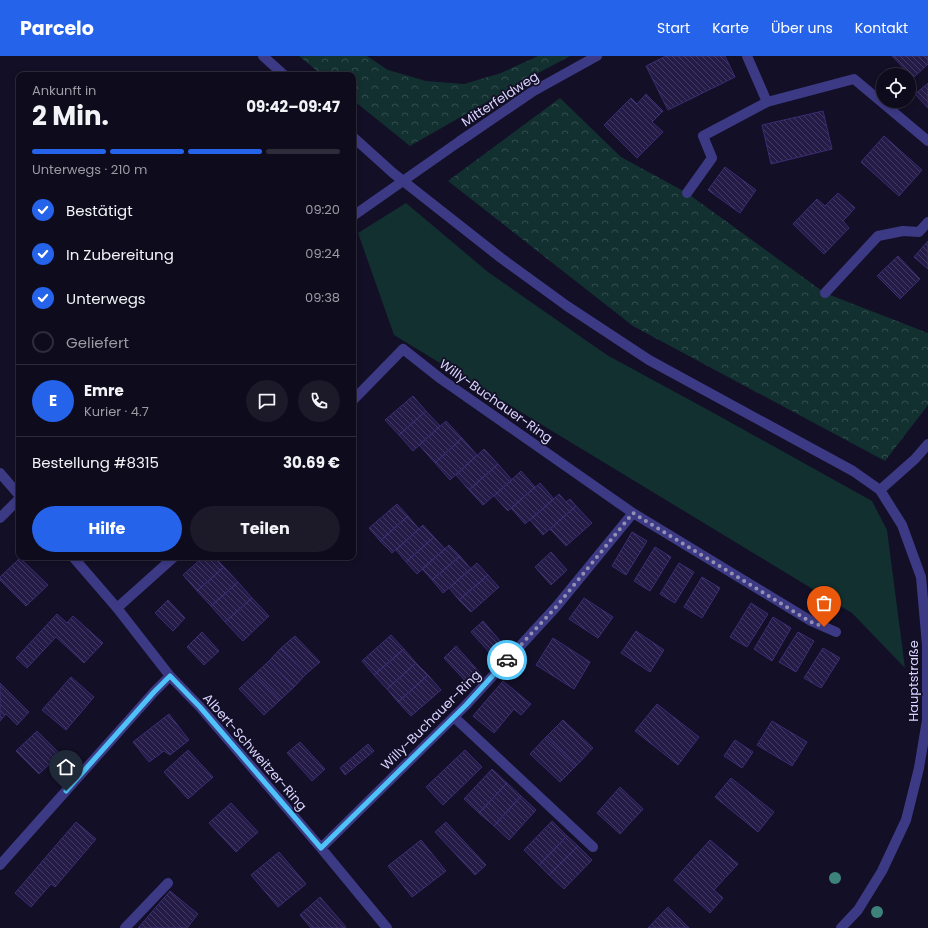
<!DOCTYPE html>
<html lang="de">
<meta charset="utf-8">
<style>
body{margin:0;font-family:Poppins,sans-serif;background:#1c1929;color:#f1f3f6;height:100vh;display:flex;flex-direction:column;font-size:15px;white-space:nowrap}
*{box-sizing:border-box;margin:0}
p{font-size:13px;color:#9b9ba3}
.icon{flex:none;width:22px;height:22px;fill:none;stroke:currentColor;stroke-width:2;stroke-linecap:round;stroke-linejoin:round}
.map{position:relative;flex:1;overflow:hidden}
.drawer{position:absolute;left:16px;top:16px;width:340px;height:488px;display:flex;flex-direction:column;background:#0e0b1c;border-radius:8px;box-shadow:0 2px 6px #0003,0 0 0 1px #2e2b3b}
.drawer>*{flex:none}
.tools{position:absolute;left:876px;top:12px;display:grid;gap:8px}
.tools a{display:grid;place-items:center;width:40px;height:40px;border-radius:50%;background:#0e0b1c;box-shadow:0 2px 6px #0003,0 0 0 1px #2e2b3b;font-size:20px}
.pin{position:absolute;display:grid;place-items:center;width:34px;height:34px;color:#fff;margin:-41px -17px;border-radius:50% 50% 50% 0;rotate:-45deg;box-shadow:0 0 4px #0007}
.pin .icon{rotate:45deg}
.courier{position:absolute;display:grid;place-items:center;width:40px;height:40px;margin:-20px;border:3px solid #4fc3f7;border-radius:50%;background:#fff;color:#222;box-shadow:0 1px 5px #0007}
.headline em{font-style:normal;font-weight:700}
.headline div{display:flex;flex-direction:column-reverse}
.headline{display:flex;align-items:center;justify-content:space-between;height:68px;padding:0 16px}
h1{font-size:26px;font-weight:700;line-height:30px}
.bar{display:grid;grid-template-columns:repeat(4,1fr);gap:6px 4px;align-content:center;height:48px;padding:0 16px}
.bar i{height:5px;border-radius:3px;background:#2e2b3b}
.bar .current{background:#2563eb}
.bar p{grid-column:span 4}
.line{display:flex;align-items:center;gap:10px;padding:0 16px;border-top:1px solid #2e2b3b}
.line div{flex:1}
.round{display:grid;place-items:center;flex:none;width:42px;height:42px;border-radius:21px;background:#1c1929}
ol{padding:0 16px;list-style:none}
li{display:flex;align-items:center;gap:12px;height:44px}
li p{margin-inline-start:auto}
li .icon{padding:4px;border-radius:50%;background:#2563eb;color:#fff;stroke-width:4}
li:last-child{color:#9b9ba3}
li i{width:22px;height:22px;border:2px solid #2e2b3b;border-radius:50%}
.button{display:flex;gap:8px;margin-top:auto;padding:8px 16px}
.button a{flex:1;height:46px;border-radius:24px;background:#2563eb;color:#fff;font-size:16px;font-weight:700;line-height:46px;text-align:center}
.button a+a{background:#1c1929;color:#f1f3f6}
header{display:flex;align-items:center;gap:24px;box-sizing:border-box;height:56px;padding:0 20px;background:#2563eb;color:#fff}
header strong{font-size:19px}
nav{display:flex;gap:22px;margin-inline-start:auto;font-size:14px}
.map>svg:first-child{display:block}
.green{fill:#12302f}
.forest{fill:url(#forest-crowns)}
.building{fill:url(#building-back-hatch);stroke:#3b2d73}
.lines{fill:none;stroke-linecap:round;stroke-linejoin:round}
.minor{stroke:#3d3a85;stroke-width:10}
.minor-bridge{stroke:#3d3a85;stroke-width:10}
.tree{fill:#3d827b}
.done{stroke:#948fb3;stroke-width:4;stroke-dasharray:0 7.2}
.route{stroke:#4fc3f7;stroke-width:5}
.labels{text-anchor:middle;dominant-baseline:central;stroke-width:3.5;stroke-linejoin:round;paint-order:stroke}
.street-label{font-size:13px;fill:#d9d4ff;stroke:#130f26}
</style>
<header>
<strong>Parcelo</strong>
<nav><a>Start</a><a>Karte</a><a>Über uns</a><a>Kontakt</a></nav>
</header>
<div class="map">
<svg width="928" height="872" viewBox="0 0 928 872">
<defs>
<pattern id="forest-crowns" width="20" height="18" patternUnits="userSpaceOnUse"><rect width="20" height="18" fill="#12302f"/><path d="M2 6a3 3 0 1 1 6 0M12 15a3 3 0 1 1 6 0" fill="none" stroke="#344d4e"/></pattern>
<pattern id="building-back-hatch" width="6" height="6" patternUnits="userSpaceOnUse"><rect width="6" height="6" fill="#241b47"/><path d="M-1 5l2 2M0 0l6 6M5-1l2 2" fill="none" stroke="#433b63"/></pattern>
</defs>
<rect width="100%" height="100%" fill="#130f26"/>
<!-- green -->
<path class="green" d="M406,147L488,216L607,299L721,361L872,445L887,474L905,612L852,557L394,279L358,177Z"/>
<!-- forest -->
<path class="forest" d="M299,0H367L388,14L426,25L464,28L501,17L538,0H570L527,23L410,90L353,44V19H322Z
M560,42L621,101L687,137L825,237L928,277V349L885,405L633,270L448,125Z"/>
<!-- building -->
<path class="building" d="M666,0H725L735,21L668,54L646,10Z
M892,0H928V8L913,22Z
M928,27V52L915,38Z
M646,38L663,55L652,66L663,76L637,102L604,69L631,42L637,48Z
M823,55L832,93L771,108L762,69Z
M884,80L922,114L899,140L861,106Z
M725,111L756,134L740,157L708,134Z
M838,137L855,152L843,165L849,172L824,198L793,168L817,143L825,150Z
M928,185V213L914,201Z
M898,200L920,223L900,243L877,220Z
M413,340L426,355L399,379L385,364Z
M426,355L440,370L413,395L399,379Z
M446,365L462,382L435,407L419,389Z
M462,382L477,399L450,424L435,407Z
M484,393L498,408L469,434L456,419Z
M498,408L512,424L483,449L469,434Z
M521,415L535,431L508,455L494,440Z
M540,427L554,443L525,468L511,452Z
M559,438L566,446L570,443L576,450L543,479L530,464Z
M397,448L408,460L380,485L369,472Z
M576,450L592,467L566,490L550,473Z
M408,460L419,473L392,497L380,485Z
M423,469L434,481L406,506L396,494Z
M632,476L647,485L626,519L612,510Z
M434,481L445,493L417,518L406,506Z
M449,489L460,500L432,524L422,513Z
M655,491L671,501L650,535L634,525Z
M551,496L567,514L551,529L535,511Z
M460,500L471,513L443,537L432,524Z
M203,501H215L224,511L197,535L183,519Z
M20,502L48,529L26,550L0,524V521Z
M477,507L488,519L459,544L449,532Z
M679,507L694,516L675,547L660,538Z
M224,511L238,526L211,550L197,535Z
M488,519L499,531L471,556L459,544Z
M702,521L720,532L702,562L684,551Z
M238,526L252,542L225,566L211,550Z
M252,542L269,560L243,585L225,566Z
M584,542L613,561L598,582L569,563Z
M168,544L185,562L173,575L155,557Z
M751,547L768,558L747,591L730,581Z
M57,558L67,567L73,560L103,587L84,607L56,581L27,612L16,602Z
M773,561L791,572L772,605L754,593Z
M483,565L501,586L489,596L471,576Z
M636,575L664,594L650,616L621,597Z
M202,576L219,595L204,609L187,591Z
M798,576L814,585L796,616L779,606Z
M391,579L404,593L374,619L362,605Z
M295,580L320,606L306,618L281,592Z
M553,582L590,606L574,633L536,609Z
M456,590L482,619L470,630L444,602Z
M281,592L306,618L294,631L269,605Z
M823,592L840,602L821,632L804,622Z
M404,593L416,607L387,633L374,619Z
M269,605L294,631L280,644L255,618Z
M416,607L428,619L398,646L387,633Z
M255,618L280,644L264,659L239,633Z
M428,619L441,634L411,660L398,646Z
M71,621L94,641L66,674L42,654Z
M503,625L531,648L521,659L514,653L494,677L473,660Z
M0,627L29,656L17,669L6,658L0,665Z
M657,648L699,681L678,709L635,675Z
M169,658L189,684L170,699L164,695L149,706L133,686Z
M563,664L593,692L576,710L546,681Z
M772,665L807,686L792,710L757,689Z
M37,675L60,698L39,718L16,695Z
M546,681L576,710L560,726L530,698Z
M735,684L753,696L742,712L724,700Z
M300,686L325,713L312,725L287,697Z
M368,688L374,695L345,719L340,712Z
M188,694L213,721L188,743L164,716Z
M465,694L482,711L443,749L426,731Z
M492,713L507,727L479,757L464,743Z
M731,722L774,756L758,776L715,741Z
M507,727L521,740L494,770L479,757Z
M620,731L643,753L620,778L597,757Z
M521,740L536,754L509,784L494,770Z
M231,747L258,776L236,796L209,767Z
M552,765L567,780L539,809L524,794Z
M76,766L96,783L55,831L51,828L31,851L15,837Z
M446,766L486,809L475,819L435,776Z
M567,780L578,790L549,819L539,809Z
M421,784L446,815L412,841L388,810Z
M710,784L738,808L714,834L723,842L710,857L674,824Z
M578,790L592,804L564,833L549,819Z
M279,796L306,828L278,851L251,819Z
M170,835L198,858L187,872H138Z
M320,841L346,871L344,872H311L300,859Z
M668,851L689,872H648Z"/>
<g class="lines">
<!-- minor -->
<path class="minor" d="M263,0L284,19
M747,0L767,46
M353,81L393,117L501,202L567,250L649,304L853,415L880,434L902,469L921,521L927,589V664L919,712L906,764L882,815L858,854L841,872
M460,85L532,36L597,0
M687,137L712,102L703,80L767,46L854,23L928,85
M825,237L878,180L903,175L919,176L928,166
M353,344L363,334L403,293L441,323L633,457L811,565L836,576
M0,417L19,439
M880,434L915,403L928,388
M0,462L19,443
M73,501L117,552L170,620L200,651L321,792L387,872
M117,552L174,501
M454,661L593,791
M321,792L466,649L556,551L633,457
M0,809L154,636L170,620
M125,872L168,827"/>
<!-- minor-bridge -->
<path class="minor-bridge" d="M353,160L460,85"/>
</g>
<!-- trees -->
<g class="tree">
<circle cx="835" cy="822" r="6"/>
<circle cx="877" cy="856" r="6"/>
</g>
<g class="lines">
<!-- done -->
<path class="done" d="M507,604L556,551L633,457L811,566L824,571"/>
<!-- route -->
<path class="route" d="M66,735L154,636L170,620L200,651L321,792L466,649L507,604"/>
</g>
<g class="labels">
<!-- street labels -->
<g class="street-label">
<text transform="translate(500 43) rotate(-33)">Mitterfeldweg</text>
<text transform="translate(496 345) rotate(35)">Willy-Buchauer-Ring</text>
<text transform="translate(913 625) rotate(-90)">Hauptstraße</text>
<text transform="translate(431 664) rotate(-45)">Willy-Buchauer-Ring</text>
<text transform="translate(255 696) rotate(49)">Albert-Schweitzer-Ring</text>
</g>
</g>
</svg>
<div class="tools">
<a><svg class="icon" aria-label="locate" viewBox="0 0 24 24"><circle cx="12" cy="12" r="6"/><path d="M12 2v4M12 18v4M2 12h4M18 12h4"/></svg></a>
</div>
<div class="pin" style="left:824px;top:571px;background:#ea580c"><svg class="icon" aria-label="bag" viewBox="0 0 24 24"><path d="M5 8h14l-1 12H6zM9 8a3 3 0 0 1 6 0"/></svg></div>
<div class="pin" style="left:66px;top:735px;background:#1f2937"><svg class="icon" aria-label="home" viewBox="0 0 24 24"><path d="M3 11l9-7 9 7M6 9v11h12V9"/></svg></div>
<div class="courier" style="left:507px;top:604px"><svg class="icon" aria-label="car" viewBox="0 0 24 24"><path d="M5 17H2v-5l4-1 3-4h7l3 4 3 1v5h-3M9 17h6M6 11h13"/><circle cx="7" cy="17" r="2"/><circle cx="17" cy="17" r="2"/></svg></div>
<section class="drawer">
<div class="headline"><div><h1>2 Min.</h1><p>Ankunft in</p></div><em>09:42–09:47</em></div>
<div class="bar"><i class="current"></i><i class="current"></i><i class="current"></i><i></i><p>Unterwegs · 210 m</p></div>
<ol>
<li><svg class="icon" aria-label="check" viewBox="0 0 24 24"><path d="M5 12l5 5 9-10"/></svg>Bestätigt<p>09:20</p></li>
<li><svg class="icon" aria-label="check" viewBox="0 0 24 24"><path d="M5 12l5 5 9-10"/></svg>In Zubereitung<p>09:24</p></li>
<li><svg class="icon" aria-label="check" viewBox="0 0 24 24"><path d="M5 12l5 5 9-10"/></svg>Unterwegs<p>09:38</p></li>
<li><i></i>Geliefert</li>
</ol>
<div class="line" style="height:72px"><b class="round" style="background:#2563eb;color:#fff">E</b><div><b>Emre</b><p>Kurier · 4.7</p></div><a class="round"><svg class="icon" aria-label="chat" viewBox="0 0 24 24"><path d="M4 5h16v11H9l-5 4z"/></svg></a><a class="round"><svg class="icon" aria-label="phone" viewBox="0 0 24 24"><path d="M5 4h4l2 5-3 2q2 4 5 5l2-3 5 2v4C11 20 4 13 5 4z"/></svg></a></div>
<div class="line" style="height:52px"><div>Bestellung #8315</div><b>30.69 €</b></div>
<div class="button"><a>Hilfe</a><a>Teilen</a></div>
</section>
</div>
